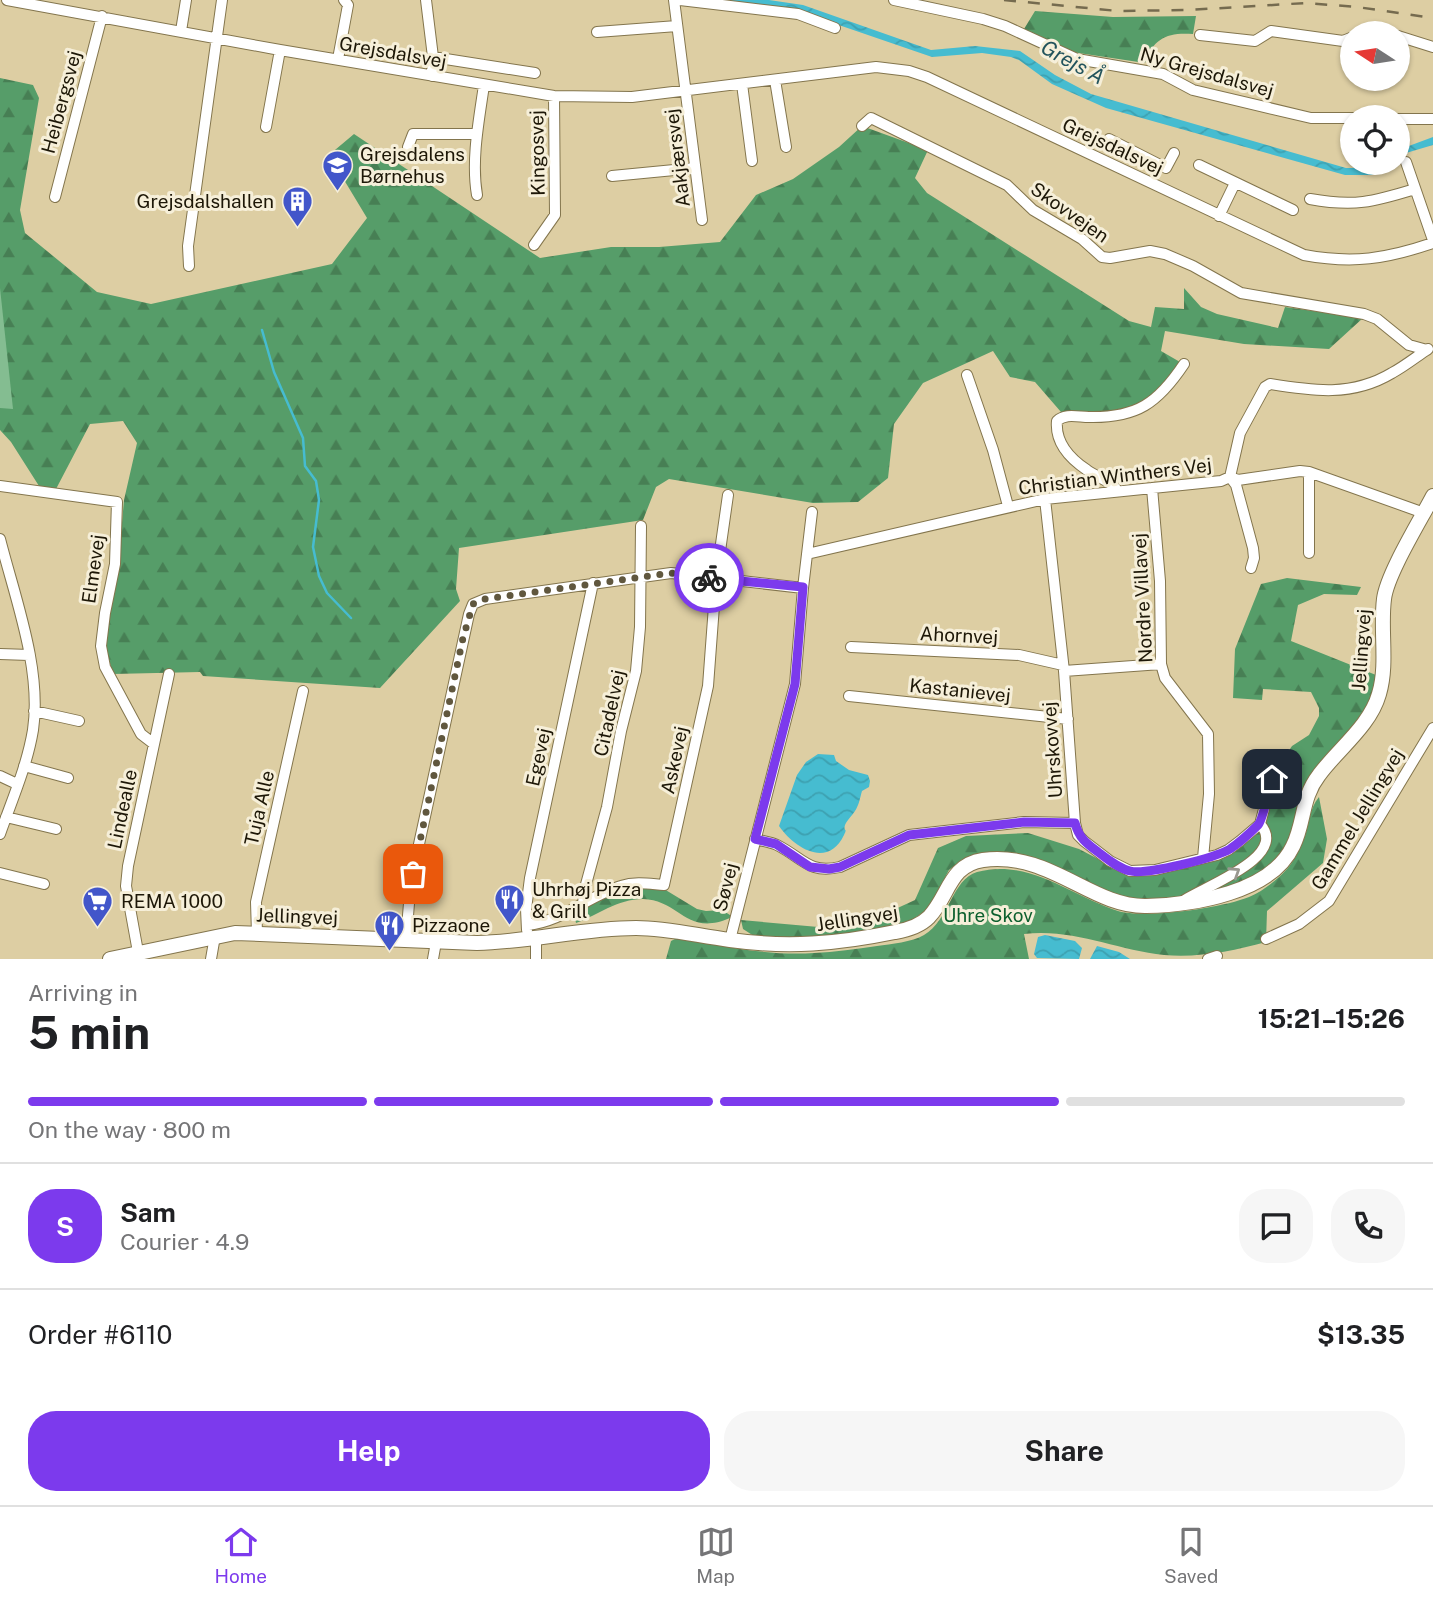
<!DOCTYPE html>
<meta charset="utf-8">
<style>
body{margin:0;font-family:"Public Sans",sans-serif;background:#f6f6f6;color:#202124;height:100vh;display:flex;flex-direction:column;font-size:26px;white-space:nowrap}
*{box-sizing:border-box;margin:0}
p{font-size:23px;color:#757577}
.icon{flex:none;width:38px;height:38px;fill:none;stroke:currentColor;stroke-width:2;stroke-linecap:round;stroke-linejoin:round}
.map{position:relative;height:959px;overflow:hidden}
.details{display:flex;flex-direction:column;background:#fff;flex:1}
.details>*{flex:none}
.needle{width:46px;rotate:282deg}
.fabs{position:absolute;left:1340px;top:21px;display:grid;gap:14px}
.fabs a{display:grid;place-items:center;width:70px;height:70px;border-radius:50%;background:#fff;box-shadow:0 2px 5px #0004;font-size:35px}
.pin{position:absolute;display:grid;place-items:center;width:60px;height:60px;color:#fff;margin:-30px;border-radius:14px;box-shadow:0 4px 10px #0006}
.courier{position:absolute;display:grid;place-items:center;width:70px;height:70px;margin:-35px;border:5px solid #7c3aed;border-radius:50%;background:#fff;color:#222;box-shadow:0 2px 9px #0007}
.headline em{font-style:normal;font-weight:700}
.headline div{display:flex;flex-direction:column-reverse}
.headline{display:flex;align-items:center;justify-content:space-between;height:119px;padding:0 28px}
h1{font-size:46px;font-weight:700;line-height:52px}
.bar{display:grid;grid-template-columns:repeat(4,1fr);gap:10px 7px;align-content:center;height:84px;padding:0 28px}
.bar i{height:9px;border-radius:5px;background:#e0e0e0}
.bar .on{background:#7c3aed}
.bar p{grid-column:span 4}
.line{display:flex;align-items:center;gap:18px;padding:0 28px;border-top:2px solid #e0e0e0}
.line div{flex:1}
.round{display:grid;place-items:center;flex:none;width:74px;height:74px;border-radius:28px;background:#f6f6f6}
.action{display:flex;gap:14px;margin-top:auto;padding:14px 28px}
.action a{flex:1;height:80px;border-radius:28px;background:#7c3aed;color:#fff;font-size:28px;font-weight:700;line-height:80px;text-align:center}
.action a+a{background:#f6f6f6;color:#202124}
.menu{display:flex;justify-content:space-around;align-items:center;height:98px;border-top:2px solid #e0e0e0;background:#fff;font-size:19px;color:#757577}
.menu a{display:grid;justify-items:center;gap:4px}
.menu .on{color:#7c3aed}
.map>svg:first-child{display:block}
.forest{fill:url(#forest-firs)}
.park{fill:#84bd91}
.water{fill:url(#water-waves)}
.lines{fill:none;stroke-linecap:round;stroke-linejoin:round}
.stream{stroke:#46bcd0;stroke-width:2.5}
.minor-casing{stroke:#83754d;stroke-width:12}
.major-casing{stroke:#83754d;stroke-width:16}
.minor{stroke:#fff;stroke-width:10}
.major{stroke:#fff;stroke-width:14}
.rail{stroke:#756b4f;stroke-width:2.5;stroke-dasharray:12 12;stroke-linecap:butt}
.oneway{stroke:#99978f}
.done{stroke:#60573e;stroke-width:7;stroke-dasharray:0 12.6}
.route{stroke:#7c3aed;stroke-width:9}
.labels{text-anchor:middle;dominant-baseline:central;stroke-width:6;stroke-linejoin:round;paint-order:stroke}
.street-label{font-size:19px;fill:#1d1707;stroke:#f6efd9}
.poi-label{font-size:19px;fill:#1d1707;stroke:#f6efd9;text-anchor:start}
.park-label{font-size:19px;fill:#0d602e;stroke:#f6efd9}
.water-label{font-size:21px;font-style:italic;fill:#23545d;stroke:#f6efd9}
</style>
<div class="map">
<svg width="1433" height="959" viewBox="0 0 1433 959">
<defs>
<pattern id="forest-firs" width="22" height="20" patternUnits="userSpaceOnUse" patternTransform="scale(1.75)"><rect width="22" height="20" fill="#569d69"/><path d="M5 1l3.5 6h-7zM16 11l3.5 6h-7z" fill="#477f54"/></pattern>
<pattern id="water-waves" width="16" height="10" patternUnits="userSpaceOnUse" patternTransform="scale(1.75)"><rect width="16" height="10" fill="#46bcd0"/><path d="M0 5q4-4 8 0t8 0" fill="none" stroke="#3da1b1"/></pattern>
</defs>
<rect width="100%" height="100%" fill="#ddcea3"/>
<!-- forest -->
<path class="forest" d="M1035,11L1113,17L1196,16L1193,34C1168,32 1153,38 1145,63L1072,52L1024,29Z
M0,78L33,85L39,98L20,210L25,233L97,292L151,304L332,264L367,218L329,155L354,134L540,258L611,247H659L720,242L756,195L793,179L839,147L862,126L928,150L915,178L927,193L1129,321L1151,327L1155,307L1184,309V288L1201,307L1217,314L1278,328L1285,307L1363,318L1329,349L1244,344L1165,331L1161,351L1180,362C1174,371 1169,383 1162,390C1138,415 1093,414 1061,412L1035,382L1010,377L993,351L923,383L894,424L888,478L858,502L813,503L669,479L656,487L643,520L459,548L456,589L460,601L380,688L203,676L200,672L113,674L104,642L117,579L124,500L137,443L123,421L90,424L56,489L39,486L11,442L0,430Z
M1287,578L1361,587L1357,595L1324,594L1298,605L1291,641L1376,675C1369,726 1333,740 1308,780C1292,804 1297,835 1279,859C1259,884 1170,904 1139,901C1124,899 1107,892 1093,887C1055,876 1018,865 981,854L961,860L949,870L929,908L912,920L872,933L817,939L757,938L743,929L741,920L841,929L878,917L915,900L938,848L966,836L1028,833L1079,849L1123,872L1144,876L1202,863L1236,851L1265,823L1274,780L1284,758L1292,746L1309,735L1319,716V708L1311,692L1263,689L1262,700L1233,698L1235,649L1261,584Z
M1319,797L1327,839L1323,863L1267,911L1266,942C1233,951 1199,958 1164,955C1116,950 1073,928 1024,934L1029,959H666L671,941L677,938C722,946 768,956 814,953C835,952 856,949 877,946C891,944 912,942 924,935C949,921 952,879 977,872C1030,858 1071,896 1118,911C1145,919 1222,908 1249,897C1263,891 1277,880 1287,869C1295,860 1301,847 1305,836C1310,822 1309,809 1319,797Z
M629,887L664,889L697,909L706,911L722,910L730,915V918C686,937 680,900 643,899C617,899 598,915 576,923L574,914L579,909Z"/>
<!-- park -->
<path class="park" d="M0,288L13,409L0,408Z"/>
<!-- water -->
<path class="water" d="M703,0H769L803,5L931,50L975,46L1020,51L1055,75L1091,94L1346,168C1364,169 1376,163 1393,163L1372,175H1345L1106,108L1052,84L1019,60L1011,57L982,53L932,57L798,11Z
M1433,137V145L1406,153L1398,159V150Z
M818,754L834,755L836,761L849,770L868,775L870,781L869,787L862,791C860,798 859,805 855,811C852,816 847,820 845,825C843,833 848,827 844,835C828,869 794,848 779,826L797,775L806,762Z
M1045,935L1075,941L1082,948L1079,959L1037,958L1034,954L1038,937Z
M1097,946L1119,952L1130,959H1090Z"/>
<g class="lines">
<!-- stream -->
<path class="stream" d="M262,330L274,372L303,438L305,466L316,481L319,500L313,547L319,576L327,593L351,618"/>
<defs>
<path id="minor" d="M7,0L280,50L554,96L632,97L876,67L909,71L927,77L1304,255C1353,264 1386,259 1433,243
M426,0L433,57L432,76
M674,0L702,220
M680,0L798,14L835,28
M894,0L983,19L1005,26L1077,59L1163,74L1193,90L1311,118H1353
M181,31L186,0
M597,32L677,26
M1371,33H1384
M1200,35L1255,41L1271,31L1343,41L1353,37
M1398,36L1433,47
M433,57L535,73
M338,59L348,5L344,0
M775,80L786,147
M742,84L752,161
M1398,119H1433
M862,126L871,118L1007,185L1033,210L1082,239L1102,257L1110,258L1150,251L1165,254L1193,266L1241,293L1364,314L1377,319L1409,345L1427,350
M266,127L280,50
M1109,139L1166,168L1174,153
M408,147L413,134H477
M1406,162L1433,240
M1199,165L1293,210
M612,176L695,168
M477,195C471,160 479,120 484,85
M55,197L102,16
M1310,199C1354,207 1373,202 1415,189
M1219,216L1235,183
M534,245L555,215L554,96
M189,266L188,246L222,0
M967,375L993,450L1008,506
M1309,472V553
M1230,477L1240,433L1265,387L1270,384C1313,391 1352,397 1392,373C1405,366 1416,357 1428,349
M1230,477L1236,485L1253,548L1254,558L1251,568
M0,486L117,502L115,564L105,613L101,646L105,667L141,734L154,744
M1152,488L1160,581L1161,664L1165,678L1208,734L1209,794L1203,858
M1118,491C1110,480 1098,478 1087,470C1069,458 1055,442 1057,421C1065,413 1078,417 1089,417C1137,418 1158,403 1184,364
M1045,499L1064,671L1075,823L1078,835L1084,841L1110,861L1130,871L1155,870L1217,855L1228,850L1240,841L1260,824L1272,779
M0,539C15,598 42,669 33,730C27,766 12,800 0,834
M807,554L1045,499L1221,481L1230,477L1238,480L1300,471L1309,472L1424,513
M851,647L1019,655L1063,665
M0,654L29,655
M1064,671L1161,664
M849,696L1068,719
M34,711L79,721
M24,766L68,778
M0,776L17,784
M6,817L56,829
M755,839C762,841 771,842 777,845C803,858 808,874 840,867L909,835L1024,822L1075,823
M0,873L44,884
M583,903L585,888L607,807L621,731L636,671L640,627L641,526
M1180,903C1197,889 1291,858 1260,824
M527,925C562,922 588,896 621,886C636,881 650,884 664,885L708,686L716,579L728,495
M527,930L526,909L530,878L593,583
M257,933L256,902L303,691
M536,939V959
M1266,939L1299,924L1329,901L1433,728
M406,940L410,891L416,858L469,614L473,604L485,599L671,573L803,588
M730,940L795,684L803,588L812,512
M138,952L126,886L128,866L169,674
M211,959L215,936
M433,959L436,942
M1208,959L1217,956"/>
<path id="major" d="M110,959L235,933L477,943C531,942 582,928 636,928C668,928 698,936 730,940C788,948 837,944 895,932C907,930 920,926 929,917C949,896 949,865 983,860C1050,851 1091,907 1146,906C1193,905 1271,893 1293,846C1305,822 1301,798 1319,775C1338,749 1370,726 1379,694C1388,664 1380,630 1384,599C1387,574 1420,521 1433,496"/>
</defs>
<!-- minor casing -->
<use href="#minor" class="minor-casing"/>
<!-- major casing -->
<use href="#major" class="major-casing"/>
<!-- minor -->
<use href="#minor" class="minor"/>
<!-- major -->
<use href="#major" class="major"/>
<!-- rail -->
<path class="rail" d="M1004,0L1118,11L1188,10L1306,3L1357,7L1433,18"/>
</g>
<!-- one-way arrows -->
<defs><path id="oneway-chevron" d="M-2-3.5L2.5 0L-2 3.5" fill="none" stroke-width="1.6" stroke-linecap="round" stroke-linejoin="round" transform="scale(1.75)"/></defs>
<use class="oneway" href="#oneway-chevron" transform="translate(1235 872) rotate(-33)"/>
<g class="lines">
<!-- done -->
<path class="done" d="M413,874L463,638L473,604L485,599L671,573L709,578"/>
<!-- route -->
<path class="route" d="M709,578L803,587L795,684L755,839L776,844L810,867L829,869L840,867L909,835L1024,822L1075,823C1079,838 1086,843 1098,852C1107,859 1118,868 1130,871C1146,875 1215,858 1230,849C1239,843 1250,833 1258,825C1263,820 1269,789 1272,779"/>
</g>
<!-- icons -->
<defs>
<symbol id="school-pin" viewBox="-11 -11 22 30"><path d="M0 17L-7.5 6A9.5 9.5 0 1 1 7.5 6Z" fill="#4256ca" stroke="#f6efd9"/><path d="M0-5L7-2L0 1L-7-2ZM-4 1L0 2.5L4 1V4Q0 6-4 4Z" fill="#fff"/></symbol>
<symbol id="building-pin" viewBox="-11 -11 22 30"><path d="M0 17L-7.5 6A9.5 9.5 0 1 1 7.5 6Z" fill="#4256ca" stroke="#f6efd9"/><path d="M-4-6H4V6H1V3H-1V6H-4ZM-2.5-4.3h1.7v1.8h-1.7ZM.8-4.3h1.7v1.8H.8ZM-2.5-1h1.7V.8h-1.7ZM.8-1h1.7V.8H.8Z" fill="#fff"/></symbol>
<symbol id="restaurant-pin" viewBox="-11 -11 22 30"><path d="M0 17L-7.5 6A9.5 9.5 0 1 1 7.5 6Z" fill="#4256ca" stroke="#f6efd9"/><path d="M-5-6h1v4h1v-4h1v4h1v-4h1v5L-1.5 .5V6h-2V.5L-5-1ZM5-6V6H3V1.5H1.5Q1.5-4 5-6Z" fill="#fff"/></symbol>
<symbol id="supermarket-pin" viewBox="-11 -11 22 30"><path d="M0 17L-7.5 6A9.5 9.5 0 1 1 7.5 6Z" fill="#4256ca" stroke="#f6efd9"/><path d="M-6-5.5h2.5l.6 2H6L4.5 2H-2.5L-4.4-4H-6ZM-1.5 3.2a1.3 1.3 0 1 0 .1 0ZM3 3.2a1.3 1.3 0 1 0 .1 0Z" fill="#fff"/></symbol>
</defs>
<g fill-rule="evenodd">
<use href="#school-pin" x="320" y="148" width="35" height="47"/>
<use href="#building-pin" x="280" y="184" width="35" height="47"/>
<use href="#restaurant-pin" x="492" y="882" width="35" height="47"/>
<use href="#supermarket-pin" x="80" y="884" width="35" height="47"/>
<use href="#restaurant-pin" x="372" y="908" width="35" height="47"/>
</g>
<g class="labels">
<!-- street labels -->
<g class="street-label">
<text transform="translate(393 52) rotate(10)">Grejsdalsvej</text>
<text transform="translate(1207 72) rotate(16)">Ny Grejsdalsvej</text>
<text transform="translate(61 102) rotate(-75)">Heibergsvej</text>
<text transform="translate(1113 146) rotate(25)">Grejsdalsvej</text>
<text transform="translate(537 153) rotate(-91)">Kingosvej</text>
<text transform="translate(677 158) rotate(-97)">Aakjærsvej</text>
<text transform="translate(1070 212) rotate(35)">Skovvejen</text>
<text transform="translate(1115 476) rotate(-7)">Christian Winthers Vej</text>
<text transform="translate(93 569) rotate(-82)">Elmevej</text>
<text transform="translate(1142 598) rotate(-93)">Nordre Villavej</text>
<text transform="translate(959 635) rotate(3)">Ahornvej</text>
<text transform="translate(1361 650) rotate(-86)">Jellingvej</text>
<text transform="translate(960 690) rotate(6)">Kastanievej</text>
<text transform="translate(609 713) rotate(-78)">Citadelvej</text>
<text transform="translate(1052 750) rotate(-94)">Uhrskovvej</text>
<text transform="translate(538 757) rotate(-78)">Egevej</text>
<text transform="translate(674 760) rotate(-78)">Askevej</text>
<text transform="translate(259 808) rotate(-77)">Tuja Alle</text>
<text transform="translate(122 809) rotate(-78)">Lindealle</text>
<text transform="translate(1357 819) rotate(-59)">Gammel Jellingvej</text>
<text transform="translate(725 887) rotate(-76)">Søvej</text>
<text transform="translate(297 916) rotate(2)">Jellingvej</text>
<text transform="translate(857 918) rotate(-9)">Jellingvej</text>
</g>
<!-- poi labels -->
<g class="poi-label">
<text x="360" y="154">Grejsdalens<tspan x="360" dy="22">Børnehus</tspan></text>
<text x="274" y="201" text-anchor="end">Grejsdalshallen</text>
<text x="532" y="889">Uhrhøj Pizza<tspan x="532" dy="22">&amp; Grill</tspan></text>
<text x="121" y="901">REMA 1000</text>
<text x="412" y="925">Pizzaone</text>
</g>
<!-- park labels -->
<g class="park-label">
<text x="988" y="915">Uhre Skov</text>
</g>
<!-- water labels -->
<g class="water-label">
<text transform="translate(1073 62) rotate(29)">Grejs Å</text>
</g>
</g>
</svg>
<div class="fabs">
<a><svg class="needle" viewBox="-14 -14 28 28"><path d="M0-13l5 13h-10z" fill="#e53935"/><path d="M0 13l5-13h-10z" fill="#757577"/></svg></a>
<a><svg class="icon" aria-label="locate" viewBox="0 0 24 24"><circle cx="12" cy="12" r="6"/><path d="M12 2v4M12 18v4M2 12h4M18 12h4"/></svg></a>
</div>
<div class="pin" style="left:413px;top:874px;background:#ea580c"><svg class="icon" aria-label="bag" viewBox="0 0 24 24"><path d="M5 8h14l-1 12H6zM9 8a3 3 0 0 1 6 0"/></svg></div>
<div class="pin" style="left:1272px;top:779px;background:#1f2937"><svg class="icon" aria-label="home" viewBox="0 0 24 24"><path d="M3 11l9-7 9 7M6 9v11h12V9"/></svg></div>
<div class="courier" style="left:709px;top:578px"><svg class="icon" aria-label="bike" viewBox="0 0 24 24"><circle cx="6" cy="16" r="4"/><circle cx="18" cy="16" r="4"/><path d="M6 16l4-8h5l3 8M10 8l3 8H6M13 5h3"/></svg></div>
</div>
<section class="details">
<div class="headline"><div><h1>5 min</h1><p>Arriving in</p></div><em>15:21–15:26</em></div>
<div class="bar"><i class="on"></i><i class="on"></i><i class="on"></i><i></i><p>On the way · 800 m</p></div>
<div class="line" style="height:126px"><b class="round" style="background:#7c3aed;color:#fff">S</b><div><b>Sam</b><p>Courier · 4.9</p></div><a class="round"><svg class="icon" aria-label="chat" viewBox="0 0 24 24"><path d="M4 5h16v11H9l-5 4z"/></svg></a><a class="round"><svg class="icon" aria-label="phone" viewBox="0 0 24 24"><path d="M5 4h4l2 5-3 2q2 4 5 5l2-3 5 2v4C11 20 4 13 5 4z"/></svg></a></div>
<div class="line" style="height:91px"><div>Order #6110</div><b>$13.35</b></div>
<div class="action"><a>Help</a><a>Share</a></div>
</section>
<nav class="menu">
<a class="on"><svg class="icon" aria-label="home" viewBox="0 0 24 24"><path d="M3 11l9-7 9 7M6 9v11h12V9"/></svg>Home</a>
<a><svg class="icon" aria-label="map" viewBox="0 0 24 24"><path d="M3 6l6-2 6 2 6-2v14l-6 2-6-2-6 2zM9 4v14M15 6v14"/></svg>Map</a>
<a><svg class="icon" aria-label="saved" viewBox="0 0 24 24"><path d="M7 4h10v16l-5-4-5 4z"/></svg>Saved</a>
</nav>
